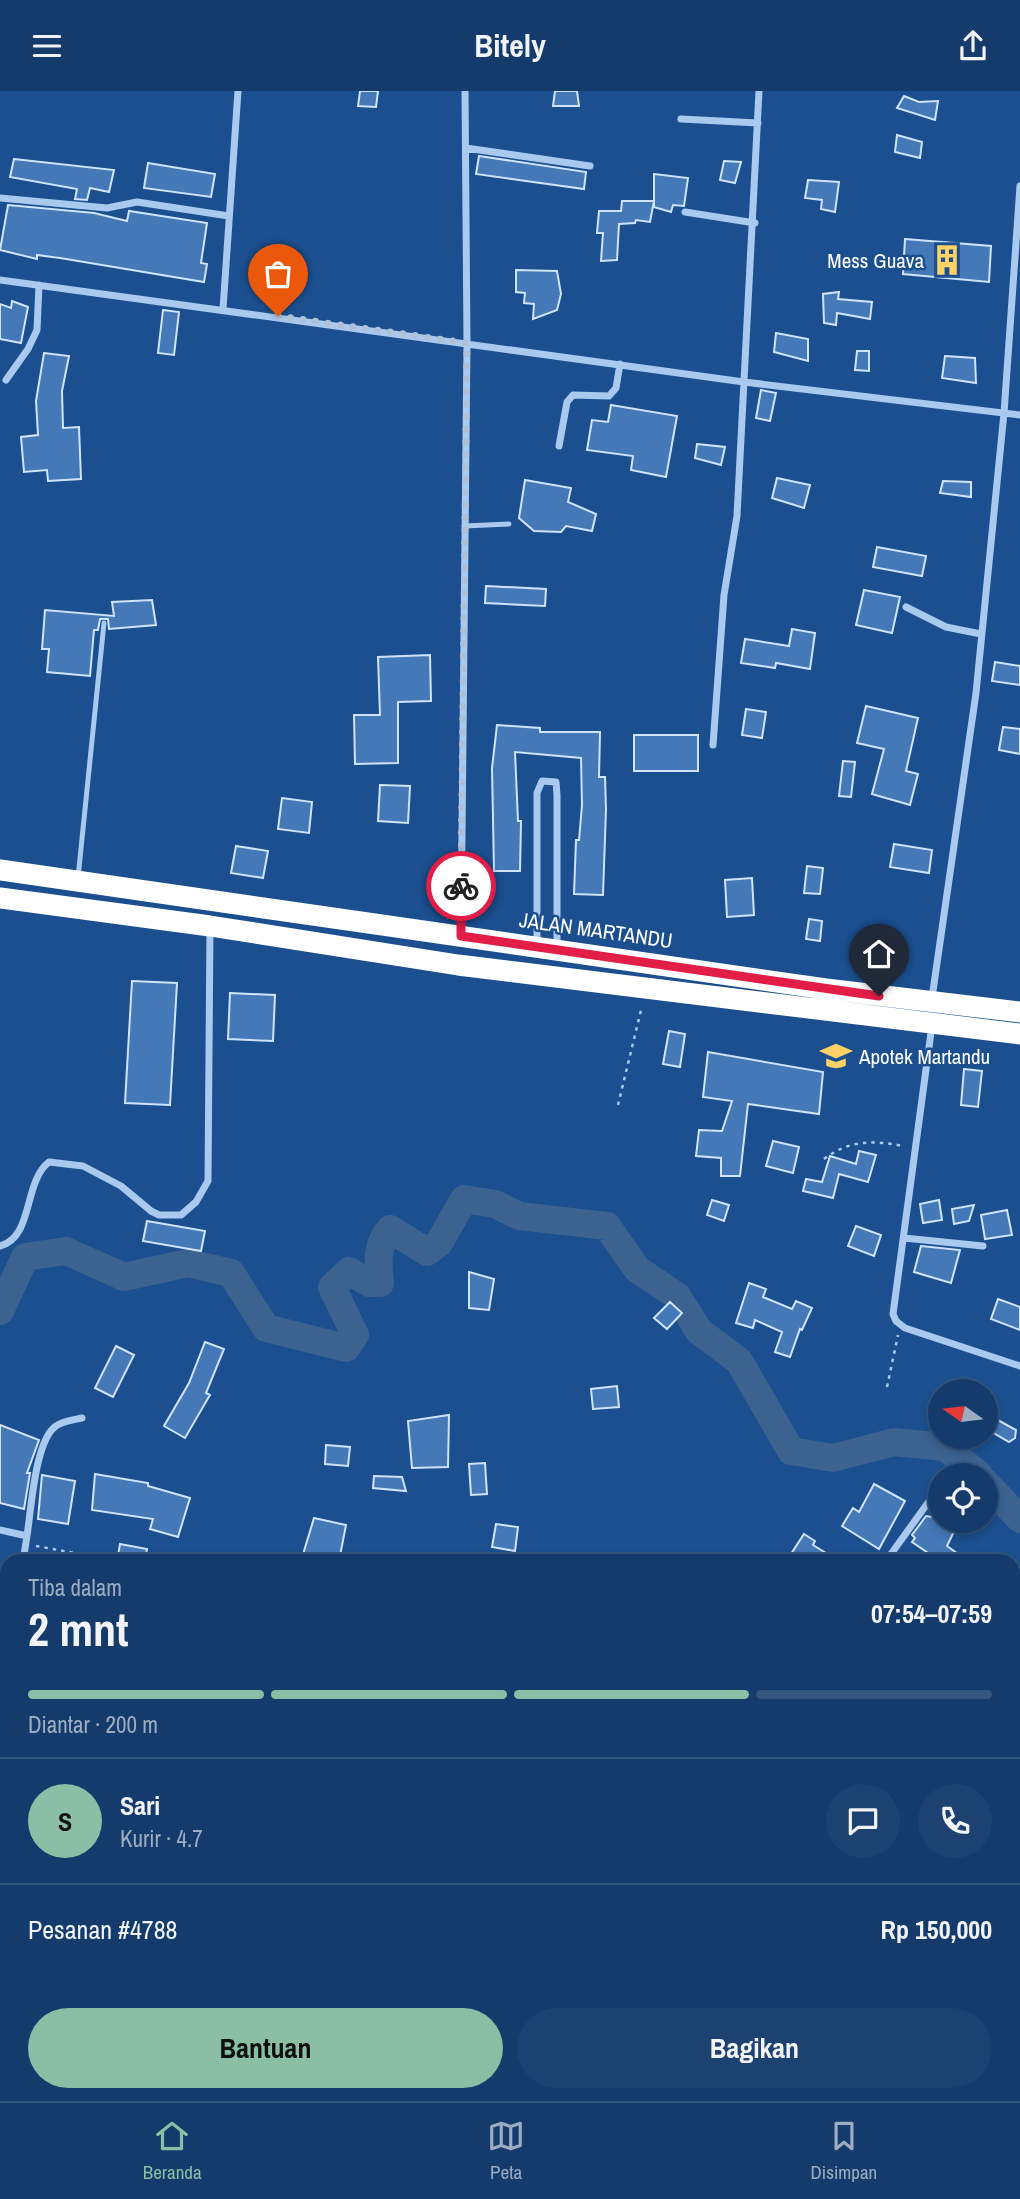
<!DOCTYPE html>
<html lang="id">
<meta charset="utf-8">
<style>
body{margin:0;font-family:"Archivo Narrow",sans-serif;background:#1d4271;color:#f1f3f6;height:100vh;display:flex;flex-direction:column;font-size:26px;white-space:nowrap}
*{box-sizing:border-box;margin:0}
p{font-size:23px;color:#9dadc1}
.icon{flex:none;width:38px;height:38px;fill:none;stroke:currentColor;stroke-width:2;stroke-linecap:round;stroke-linejoin:round}
.map{position:relative;flex:1;overflow:hidden}
.sheet{position:absolute;left:0px;top:1463px;width:1020px;height:548px;display:flex;flex-direction:column;background:#143b6b;border-radius:21px 21px 0 0;box-shadow:0 4px 10px #0003,0 0 0 2px #33557e}
.sheet>*{flex:none}
.needle{width:46px;rotate:284deg}
.fabs{position:absolute;left:928px;top:1288px;display:grid;gap:14px}
.fabs a{display:grid;place-items:center;width:70px;height:70px;border-radius:50%;background:#143b6b;box-shadow:0 4px 10px #0003,0 0 0 2px #33557e;font-size:35px}
.pin{position:absolute;display:grid;place-items:center;width:60px;height:60px;color:#fff;margin:-72px -30px;border-radius:50% 50% 50% 0;rotate:-45deg;box-shadow:0 0 7px #0007}
.pin .icon{rotate:45deg}
.courier{position:absolute;display:grid;place-items:center;width:70px;height:70px;margin:-35px;border:5px solid #e11d48;border-radius:50%;background:#fff;color:#222;box-shadow:0 2px 9px #0007}
.head em{font-style:normal;font-weight:700}
.head div{display:flex;flex-direction:column-reverse}
.head{display:flex;align-items:center;justify-content:space-between;height:119px;padding:0 28px}
h1{font-size:46px;font-weight:700;line-height:52px}
.bar{display:grid;grid-template-columns:repeat(4,1fr);gap:10px 7px;align-content:center;height:84px;padding:0 28px}
.bar i{height:9px;border-radius:5px;background:#33557e}
.bar .current{background:#8abfa5}
.bar p{grid-column:span 4}
.line{display:flex;align-items:center;gap:18px;padding:0 28px;border-top:2px solid #33557e}
.line div{flex:1}
.round{display:grid;place-items:center;flex:none;width:74px;height:74px;border-radius:37px;background:#1d4271}
.cta{display:flex;gap:14px;margin-top:auto;padding:14px 28px}
.cta a{flex:1;height:80px;border-radius:42px;background:#8abfa5;color:#111;font-size:28px;font-weight:700;line-height:80px;text-align:center}
.cta a+a{background:#1d4271;color:#f1f3f6}
header{display:flex;justify-content:space-between;align-items:center;height:91px;padding:0 28px;background:#143b6b;font-size:32px;font-weight:700}
.dock{display:flex;justify-content:space-around;align-items:center;height:98px;border-top:2px solid #33557e;background:#143b6b;font-size:19px;color:#9dadc1}
.dock a{display:grid;justify-items:center;gap:4px}
.dock .current{color:#8abfa5}
.map>svg:first-child{display:block}
.lines{fill:none;stroke-linecap:round;stroke-linejoin:round}
.river{stroke:#3c6290;stroke-width:28}
.building{fill:#4478b7;stroke:#cfe3fa;stroke-width:2}
.path{stroke:#a9c9ee;stroke-width:2.5;stroke-dasharray:3.5 5;stroke-linecap:butt}
.lane{stroke:#a9c9ee;stroke-width:5}
.street{stroke:#a9c9ee;stroke-width:7}
.highway{stroke:#fff;stroke-width:21}
.done{stroke:#afc1d8;stroke-width:7;stroke-dasharray:0 12.6}
.route{stroke:#e11d48;stroke-width:9}
.labels{text-anchor:middle;dominant-baseline:central;stroke-width:5;stroke-linejoin:round;paint-order:stroke}
.poi-label{font-size:21px;fill:#fff;stroke:#1b4f8f;text-anchor:end}
.street-label{font-size:21px;fill:#fff;stroke:#1b4f8f}
</style>
<header><svg class="icon" aria-label="menu" viewBox="0 0 24 24"><path d="M4 6h16M4 12h16M4 18h16"/></svg>Bitely<svg class="icon" aria-label="share" viewBox="0 0 24 24"><path d="M12 15V3M7 8l5-5 5 5M5 13v7h14v-7"/></svg></header>
<div class="map">
<svg width="1020" height="2010" viewBox="0 0 1020 2010">
<rect width="100%" height="100%" fill="#1b4f8f"/>
<g class="lines">
<!-- river -->
<path class="river" d="M0,1220L25,1166L66,1160L124,1186L188,1172L231,1182L266,1237L346,1257L355,1244L332,1196L349,1180L369,1192H380C378,1172 376,1154 390,1138L427,1161L439,1152L464,1108L495,1113L519,1125L607,1135L637,1178L677,1205L699,1240L739,1270L791,1360L833,1367L894,1351L945,1356L979,1384
M985,1391L1020,1428"/>
</g>
<!-- building -->
<path class="building" d="M360,0H378L376,16L358,15Z
M555,0H577L579,15H553Z
M904,5L919,11L938,10L935,29L897,17Z
M897,44L922,51L920,67L895,61Z
M479,65L586,81L584,98L476,83Z
M14,68L114,79L109,101L90,97L87,109L75,108L77,98L10,86Z
M724,70L741,71L735,92L720,89Z
M148,72L215,83L211,106L144,97Z
M654,83L688,87L684,115L673,114L671,121L654,116Z
M808,89L839,91L835,121L821,118L822,109L805,107Z
M622,110H654L650,131L636,129L635,132L619,133L617,169L601,170L603,142H597L599,120H621Z
M8,114L94,122L127,130L129,120L207,132L201,172L207,173L204,191L60,167L37,164V168L0,159Z
M905,148L991,155L989,191L903,183Z
M516,179L557,180L561,203L557,219L533,228L534,213L524,212L525,202L516,201Z
M839,201L838,208L872,211L870,228L837,222L836,234L824,232L823,203Z
M12,210L28,216L21,252L0,248V213L11,217Z
M163,219L179,221L174,264L158,262Z
M776,242L808,248V270L774,261Z
M857,260H869V280L855,279Z
M44,262L69,265L62,300L63,337L79,336L81,388L48,390L47,379L24,381L21,346L38,344L36,310Z
M945,265L975,267L976,292L942,287Z
M761,299L776,302L770,330L756,327Z
M611,314L677,325L666,386L631,379L633,365L587,359L592,329L608,331Z
M697,353L725,356L721,374L695,367Z
M777,387L810,394L804,417L772,407Z
M525,389L571,397L568,411L596,423L592,440L566,435L561,441L534,440L519,427Z
M943,390L971,391V406L940,402Z
M877,456L926,465L922,485L873,476Z
M486,495L546,498L545,515L485,512Z
M864,499L900,506L892,542L856,534Z
M152,509L156,534L109,538L108,528H100L98,539H94L90,585L47,581L49,558H42L45,519L114,525L112,511Z
M792,538L815,542L810,578L776,572L775,577L741,572L745,548L789,555Z
M430,564L431,610L398,611V672L355,673L354,624H380L378,566Z
M995,571L1020,575V594L992,590Z
M866,615L918,627L906,680L918,683L910,714L872,703L884,658L857,652Z
M746,618L766,621L762,647L742,644Z
M497,634L540,637V641H600L599,686H605L606,718L603,804L574,803L576,749H579L582,714L581,667L515,661L518,730H521L520,780H494L492,677Z
M1003,636L1020,638V663L999,659Z
M634,644H698V680H634Z
M843,670L855,671L851,706L839,705Z
M380,694L410,695L408,732L378,730Z
M282,707L312,711L309,742L278,738Z
M894,753L932,759L929,782L890,776Z
M236,755L268,760L263,787L231,782Z
M807,775L823,777L820,803L804,802Z
M752,787L754,824L727,826L725,789Z
M809,828L822,830L820,850L806,848Z
M132,890L177,892L170,1014L125,1012Z
M230,902L275,904L273,950L228,948Z
M669,940L685,943L680,976L663,973Z
M708,961L823,981L819,1023L748,1013L740,1085H721V1067L696,1065L699,1039L722,1040L732,1010L703,1006Z
M964,978L982,980L978,1016L961,1014Z
M773,1050L799,1056L793,1082L766,1075Z
M859,1060L876,1064L868,1091L839,1083L833,1107L803,1100L806,1088L822,1091L830,1065L856,1073Z
M712,1109L729,1114L724,1130L707,1124Z
M939,1109L942,1129L923,1132L920,1113Z
M974,1114L969,1130L954,1133L952,1118Z
M1007,1119L1012,1144L985,1148L981,1124Z
M147,1130L205,1140L201,1160L143,1150Z
M856,1135L881,1144L874,1165L848,1155Z
M921,1155L960,1159L951,1192L914,1181Z
M469,1181L494,1188L489,1219L469,1217Z
M749,1192L766,1198L763,1206L792,1218L796,1210L812,1217L802,1239L800,1238L790,1266L775,1261L782,1241L755,1229L753,1237L736,1232Z
M998,1208L1020,1216V1239L991,1228Z
M670,1211L682,1222L667,1238L654,1227Z
M205,1251L224,1258L206,1302L210,1304L185,1347L164,1335L189,1292Z
M116,1255L134,1264L113,1306L95,1297Z
M617,1295L619,1316L593,1318L591,1298Z
M449,1324L448,1376L412,1377L408,1330Z
M996,1328L1016,1339L1015,1347L1009,1351L992,1341Z
M0,1334L39,1349L27,1382H30L24,1418L0,1412Z
M326,1354L350,1356L348,1375L325,1373Z
M485,1372L487,1403L471,1404L469,1373Z
M95,1383L148,1392V1395L190,1407L178,1446L150,1438L153,1428L92,1419Z
M42,1384L75,1390L68,1433L38,1428Z
M374,1385L402,1386L406,1400L373,1397Z
M874,1393L905,1410L879,1458L842,1435L853,1417L859,1421Z
M940,1414V1430H959L947,1455L968,1470H940L912,1451L915,1447L912,1444L926,1425L932,1426Z
M314,1427L346,1434L339,1470H301Z
M496,1433L518,1436L515,1460L492,1456Z
M804,1443L815,1450L813,1454L839,1470H801L791,1463Z
M120,1453L147,1458L145,1470H117Z"/>
<g class="lines">
<!-- path -->
<path class="path" d="M618,1014L642,915
M824,1068C849,1049 873,1049 903,1055
M887,1296L898,1244
M36,1455L114,1469
M0,1617L7,1620
M878,2010L880,2004"/>
<!-- lane -->
<path class="lane" d="M464,435L509,433
M78,787L104,532"/>
<!-- street -->
<path class="street" d="M681,28L758,32
M466,57L590,75
M0,107L107,117L137,111L229,125
M685,121L755,132
M0,189L744,291L1020,324
M223,218L238,0
M6,289L28,258L37,239L39,194
M559,355L567,311L573,304L609,305L616,297L620,273
M906,516L946,536L981,543
M713,654L724,504L737,425L759,0
M461,841L467,252L465,0
M537,854V702L542,690L556,691L557,704V857
M932,907L976,602L1004,322L1020,95
M932,934L893,1223L896,1230L905,1237L1020,1275
M904,1147L983,1155
M0,1155C34,1146 23,1091 49,1071L83,1075L121,1095L151,1120L159,1124H181L196,1111L208,1090L210,836
M0,1439L27,1445C31,1420 35,1349 56,1335C63,1330 73,1329 82,1327
M891,1463L900,1470
M23,1470L27,1445
M886,1470L940,1395
M0,1600L7,1560
M0,1757L7,1760
M1013,1874L1020,1877
M654,2004L670,2010
M138,2010L152,2004
M440,2010L441,2005L463,2010"/>
<!-- highway -->
<path class="highway" d="M0,779L826,898L1020,921
M0,807L210,835L458,874L1020,943"/>
</g>
<g class="lines">
<!-- done -->
<path class="done" d="M278,225L467,252L461,795"/>
<!-- route -->
<path class="route" d="M461,795V845L879,905"/>
</g>
<!-- icons -->
<defs>
<symbol id="building-bare" viewBox="-9 -9 18 18"><path d="M-4-6H4V6H1V3H-1V6H-4ZM-2.5-4.3h1.7v1.8h-1.7ZM.8-4.3h1.7v1.8H.8ZM-2.5-1h1.7V.8h-1.7ZM.8-1h1.7V.8H.8Z" fill="#ffd166" stroke="#1b4f8f" stroke-width="2.5" paint-order="stroke"/></symbol>
<symbol id="school-bare" viewBox="-9 -9 18 18"><path d="M0-5L7-2L0 1L-7-2ZM-4 1L0 2.5L4 1V4Q0 6-4 4Z" fill="#ffd166" stroke="#1b4f8f" stroke-width="2.5" paint-order="stroke"/></symbol>
</defs>
<g fill-rule="evenodd">
<use href="#building-bare" x="925" y="147" width="44" height="44"/>
<use href="#school-bare" x="814" y="943" width="44" height="44"/>
</g>
<g class="labels">
<!-- poi labels -->
<g class="poi-label">
<text x="924" y="169">Mess Guava</text>
<text x="859" y="965" text-anchor="start">Apotek Martandu</text>
</g>
<!-- street labels -->
<g class="street-label">
<text transform="translate(596 839) rotate(8)">JALAN MARTANDU</text>
</g>
</g>
</svg>
<div class="fabs">
<a><svg class="needle" viewBox="-14 -14 28 28"><path d="M0-13l5 13h-10z" fill="#e53935"/><path d="M0 13l5-13h-10z" fill="#9dadc1"/></svg></a>
<a><svg class="icon" aria-label="locate" viewBox="0 0 24 24"><circle cx="12" cy="12" r="6"/><path d="M12 2v4M12 18v4M2 12h4M18 12h4"/></svg></a>
</div>
<div class="pin" style="left:278px;top:225px;background:#ea580c"><svg class="icon" aria-label="bag" viewBox="0 0 24 24"><path d="M5 8h14l-1 12H6zM9 8a3 3 0 0 1 6 0"/></svg></div>
<div class="pin" style="left:879px;top:905px;background:#1f2937"><svg class="icon" aria-label="home" viewBox="0 0 24 24"><path d="M3 11l9-7 9 7M6 9v11h12V9"/></svg></div>
<div class="courier" style="left:461px;top:795px"><svg class="icon" aria-label="bike" viewBox="0 0 24 24"><circle cx="6" cy="16" r="4"/><circle cx="18" cy="16" r="4"/><path d="M6 16l4-8h5l3 8M10 8l3 8H6M13 5h3"/></svg></div>
<section class="sheet">
<div class="head"><div><h1>2 mnt</h1><p>Tiba dalam</p></div><em>07:54–07:59</em></div>
<div class="bar"><i class="current"></i><i class="current"></i><i class="current"></i><i></i><p>Diantar · 200 m</p></div>
<div class="line" style="height:126px"><b class="round" style="background:#8abfa5;color:#111">S</b><div><b>Sari</b><p>Kurir · 4.7</p></div><a class="round"><svg class="icon" aria-label="chat" viewBox="0 0 24 24"><path d="M4 5h16v11H9l-5 4z"/></svg></a><a class="round"><svg class="icon" aria-label="phone" viewBox="0 0 24 24"><path d="M5 4h4l2 5-3 2q2 4 5 5l2-3 5 2v4C11 20 4 13 5 4z"/></svg></a></div>
<div class="line" style="height:91px"><div>Pesanan #4788</div><b>Rp 150,000</b></div>
<div class="cta"><a>Bantuan</a><a>Bagikan</a></div>
</section>
</div>
<nav class="dock">
<a class="current"><svg class="icon" aria-label="home" viewBox="0 0 24 24"><path d="M3 11l9-7 9 7M6 9v11h12V9"/></svg>Beranda</a>
<a><svg class="icon" aria-label="map" viewBox="0 0 24 24"><path d="M3 6l6-2 6 2 6-2v14l-6 2-6-2-6 2zM9 4v14M15 6v14"/></svg>Peta</a>
<a><svg class="icon" aria-label="saved" viewBox="0 0 24 24"><path d="M7 4h10v16l-5-4-5 4z"/></svg>Disimpan</a>
</nav>
